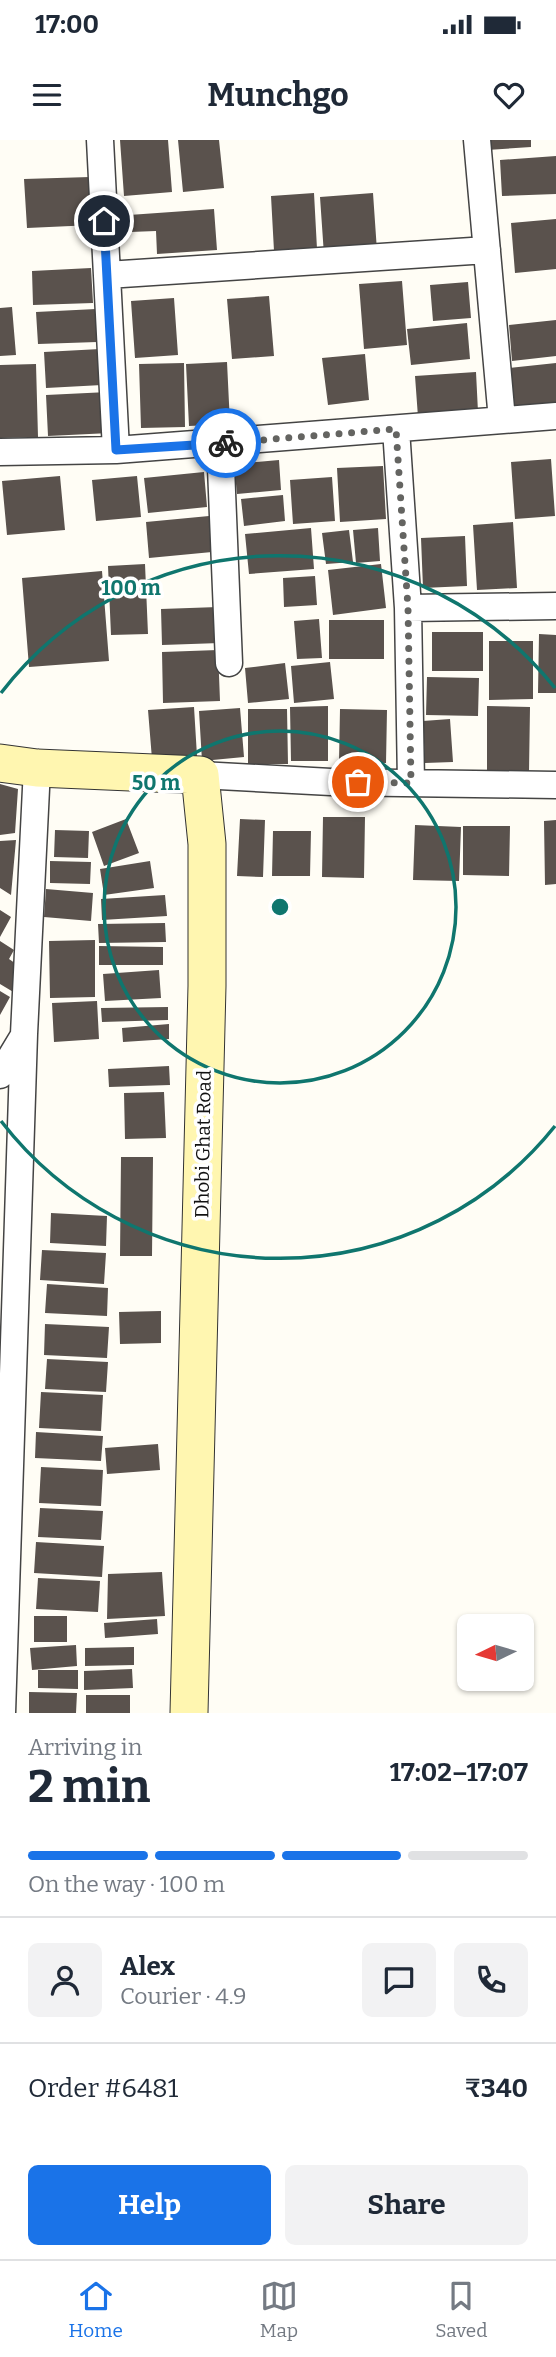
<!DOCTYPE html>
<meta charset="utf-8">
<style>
body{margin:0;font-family:Bitter,serif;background:#f2f2f3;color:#1f2937;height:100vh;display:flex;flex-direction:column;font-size:26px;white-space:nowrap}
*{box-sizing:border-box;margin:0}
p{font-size:23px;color:#747a83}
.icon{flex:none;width:38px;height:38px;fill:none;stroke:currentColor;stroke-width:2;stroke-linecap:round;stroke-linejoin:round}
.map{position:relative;height:1573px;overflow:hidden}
.side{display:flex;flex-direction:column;background:#fff;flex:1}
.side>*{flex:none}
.needle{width:46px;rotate:265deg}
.controls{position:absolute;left:457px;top:1474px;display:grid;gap:14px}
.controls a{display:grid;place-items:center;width:77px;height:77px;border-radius:10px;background:#fff;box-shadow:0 2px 5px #0004;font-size:35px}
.pin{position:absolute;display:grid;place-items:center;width:60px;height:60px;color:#fff;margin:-30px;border:4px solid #fff;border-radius:50%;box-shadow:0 2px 7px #0007}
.courier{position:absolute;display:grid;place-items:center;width:70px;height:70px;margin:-35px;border:5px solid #1a73e8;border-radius:50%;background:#fff;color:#222;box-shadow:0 2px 9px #0007}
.headline em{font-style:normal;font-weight:700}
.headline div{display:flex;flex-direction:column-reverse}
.headline{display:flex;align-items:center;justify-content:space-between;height:119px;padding:0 28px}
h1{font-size:46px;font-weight:700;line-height:52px}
.bar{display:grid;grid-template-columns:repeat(4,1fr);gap:10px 7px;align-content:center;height:84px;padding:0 28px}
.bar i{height:9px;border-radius:5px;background:#e0e1e3}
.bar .selected{background:#1a73e8}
.bar p{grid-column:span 4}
.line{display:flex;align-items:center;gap:18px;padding:0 28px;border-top:2px solid #e0e1e3}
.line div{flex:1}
.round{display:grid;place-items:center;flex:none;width:74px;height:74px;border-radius:10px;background:#f2f2f3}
.action{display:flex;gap:14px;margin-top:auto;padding:14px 28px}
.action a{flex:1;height:80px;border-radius:10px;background:#1a73e8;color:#fff;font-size:28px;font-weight:700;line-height:80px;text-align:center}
.action a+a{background:#f2f2f3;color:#1f2937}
.status{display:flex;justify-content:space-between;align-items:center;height:49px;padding:0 35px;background:#fff;direction:ltr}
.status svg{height:19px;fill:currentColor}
header{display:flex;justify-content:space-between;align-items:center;height:91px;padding:0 28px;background:#fff;font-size:32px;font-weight:700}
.tab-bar{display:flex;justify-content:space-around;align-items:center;height:98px;border-top:2px solid #e0e1e3;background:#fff;font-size:19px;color:#747a83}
.tab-bar a{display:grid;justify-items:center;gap:4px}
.tab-bar .selected{color:#1a73e8}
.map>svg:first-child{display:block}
.building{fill:#5a524d}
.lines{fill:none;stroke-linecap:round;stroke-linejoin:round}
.minor-casing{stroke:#444;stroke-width:29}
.secondary-casing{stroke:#333;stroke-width:39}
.minor{stroke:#fff;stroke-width:26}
.secondary{stroke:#fff6b0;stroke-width:37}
.done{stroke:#646461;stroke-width:7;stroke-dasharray:0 12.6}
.route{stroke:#1a73e8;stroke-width:9}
.ring{fill:none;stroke:#0f766e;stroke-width:3.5}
.labels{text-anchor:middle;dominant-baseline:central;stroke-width:7;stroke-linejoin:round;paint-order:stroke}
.street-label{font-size:19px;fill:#111;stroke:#fff}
.centre{fill:#0f766e;stroke:#fff;stroke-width:3.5}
.ring-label{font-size:21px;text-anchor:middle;font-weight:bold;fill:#0f766e;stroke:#fff;stroke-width:7;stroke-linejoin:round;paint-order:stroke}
</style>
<div class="status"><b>17:00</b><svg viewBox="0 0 49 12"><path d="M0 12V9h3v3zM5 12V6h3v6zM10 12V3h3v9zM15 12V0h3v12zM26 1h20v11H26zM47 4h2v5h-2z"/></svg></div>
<header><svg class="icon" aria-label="menu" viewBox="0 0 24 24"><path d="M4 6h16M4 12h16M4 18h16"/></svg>Munchgo<svg class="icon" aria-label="heart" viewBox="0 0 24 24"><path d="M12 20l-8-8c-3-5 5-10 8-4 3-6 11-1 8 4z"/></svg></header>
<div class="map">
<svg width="556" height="1573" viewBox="0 0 556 1573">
<rect width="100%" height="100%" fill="#fffdf5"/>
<!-- building -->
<path class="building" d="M120,0H168L172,52L124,56Z
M178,0H219L224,48L183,52Z
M486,0H531V7L487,10Z
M556,16V54L502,56L500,20Z
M90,37L93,85L27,88L24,39Z
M314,53L317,109L274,111L271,56Z
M373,53L377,111L324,115L320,57Z
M214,69L217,110L157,114L156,91L130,92L129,75Z
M556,79V129L515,133L511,83Z
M91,128L93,163L33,165L32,131Z
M402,141L407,205L364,209L359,144Z
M468,142L471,178L433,181L430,145Z
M269,156L274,216L232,219L227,159Z
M174,158L178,215L135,218L131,161Z
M12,167L16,215L0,216V168Z
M96,169L97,202L38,204L36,172Z
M556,180V216L512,221L509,185Z
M467,183L470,219L411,225L407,189Z
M100,209L102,245L46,248L44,212Z
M365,214L369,260L328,265L322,218Z
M227,222L230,284L189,286L186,224Z
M184,223L185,287L141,288L139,224Z
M556,223V265L513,269L509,228Z
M36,224L38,297L0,298V225Z
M476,232L478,272L418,277L415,236Z
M108,252L110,293L48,296L46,255Z
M551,319L555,376L515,379L511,322Z
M279,320L281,350L237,354L234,324Z
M383,326L386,379L340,382L337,328Z
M204,332L207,367L148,373L144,338Z
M60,336L65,390L7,395L2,341Z
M137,336L141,377L96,381L92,340Z
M332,337L335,381L293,384L290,340Z
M283,355L285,381L244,386L241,359Z
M209,376L212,412L149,418L146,382Z
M513,382L517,448L477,450L473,385Z
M311,388L314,429L249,434L245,394Z
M378,388L380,421L356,423L353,390Z
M349,390L353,422L326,424L322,393Z
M465,396L467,446L423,448L421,398Z
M145,424L148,494L111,495L108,426Z
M381,424L386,468L333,475L328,430Z
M102,431L109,521L29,527L22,438Z
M315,436L317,465L284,467L283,438Z
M218,467L220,503L162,505L161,469Z
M319,479L322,518L297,519L294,481Z
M329,480H384V519H329Z
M432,492H483V531H432Z
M539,494L556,495V553H538Z
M489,501H533V559L489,560Z
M218,510L220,561L163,563L162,512Z
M330,522L334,559L294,563L291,526Z
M285,523L289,559L248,563L245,528Z
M427,537L479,538L478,576L426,575Z
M328,566V621H291L290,567Z
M487,566L530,567L529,632L487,631Z
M194,567L197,616L152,619L148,570Z
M240,568L244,617L202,621L199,571Z
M248,569H287L288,624H248Z
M340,569L387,570L386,623L339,622Z
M450,579L453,622L425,623L423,581Z
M0,644L18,649L15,693L0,695Z
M323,677H365L364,738L322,737Z
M126,679L139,713L104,726L92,692Z
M240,679L265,680L263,737L237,736Z
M556,680V744L545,745L544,681Z
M415,685L461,687L459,741L413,740Z
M463,686H510L509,736L463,735Z
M55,690L89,691L88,718L54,717Z
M273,691H311L310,736H272Z
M16,700L11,755L0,748V701Z
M50,721L91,722L90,744L50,743Z
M150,721L154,748L104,755L100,729Z
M46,749L93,753L91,781L44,777Z
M165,755L167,776L102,780L101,759Z
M0,770L11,777L0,797Z
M165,783L166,802L99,803L98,784Z
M95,800V857L50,858L49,801Z
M0,801L14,810L9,819L19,826L14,834L23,840L15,853L0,844Z
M99,806L163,807V825H99Z
M159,830L161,858L105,861L103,834Z
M0,851L10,857L0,875Z
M97,861L99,899L54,902L52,863Z
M168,867V880L102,882L101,868Z
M169,884V899L123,902L122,888Z
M169,926L170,945L109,947L108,929Z
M164,952L166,998L125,999L124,953Z
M121,1017H153L152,1116H120Z
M51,1073L107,1076L106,1106L50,1103Z
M42,1110L106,1113L104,1144L40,1140Z
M47,1144L108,1148L107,1176L45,1173Z
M161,1171V1203L120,1204L119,1172Z
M45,1184L109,1187L107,1218L44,1215Z
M47,1219L108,1222L106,1252L45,1249Z
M41,1252L103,1255L101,1291L39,1288Z
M36,1292L103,1296L101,1321L35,1318Z
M158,1304L160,1330L107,1334L105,1308Z
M41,1327L103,1330L101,1366L39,1363Z
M40,1368L103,1371L101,1400L38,1397Z
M36,1402L104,1406L102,1437L34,1433Z
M162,1432L165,1476L107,1479L108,1434Z
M38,1438L100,1441L98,1472L36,1469Z
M34,1476H67V1502H34Z
M157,1479L158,1494L105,1498L104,1483Z
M76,1505L77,1526L32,1530L30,1508Z
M134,1507V1525L85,1526V1508Z
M132,1529L133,1548L84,1550V1531Z
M38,1530H78V1549L38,1548Z
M29,1552L77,1553L76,1573H29Z
M86,1555H130V1573H86Z"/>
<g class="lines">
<defs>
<path id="minor" d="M100,0L116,310
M477,0L502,280
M107,135L487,110
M396,289L408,468L411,643
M220,303L229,523
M0,312L116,310L556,276
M408,468L556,466
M200,635L331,642L556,645
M0,935L23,897
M2,1573L24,894L37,628"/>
<path id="secondary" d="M0,623L37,628L200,635L207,704V846L189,1573"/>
</defs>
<!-- minor casing -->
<use href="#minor" class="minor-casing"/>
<!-- secondary casing -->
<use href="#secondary" class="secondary-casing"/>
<!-- minor -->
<use href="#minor" class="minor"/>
<!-- secondary -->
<use href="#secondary" class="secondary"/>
</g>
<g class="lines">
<!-- done -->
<path class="done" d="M226,303L396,289L408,468L411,643L358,642"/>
<!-- route -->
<path class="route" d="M104,81L116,310L226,303"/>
</g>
<!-- distance rings -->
<g class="ring">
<circle cx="280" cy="767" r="176"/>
<path d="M555 986A352 352 0 0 1 1 981M1 553A352 352 0 0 1 555 548"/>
</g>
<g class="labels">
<!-- street labels -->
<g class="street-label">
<text transform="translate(203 1004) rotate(-89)">Dhobi Ghat Road</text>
</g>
</g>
<circle cx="280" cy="767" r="10" class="centre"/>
<g class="ring-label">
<text x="131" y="455">100 m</text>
<text x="156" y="650">50 m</text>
</g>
</svg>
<div class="controls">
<a><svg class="needle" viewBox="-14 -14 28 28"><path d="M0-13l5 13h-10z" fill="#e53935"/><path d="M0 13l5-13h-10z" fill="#747a83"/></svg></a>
</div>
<div class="pin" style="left:358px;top:642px;background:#ea580c"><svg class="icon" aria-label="bag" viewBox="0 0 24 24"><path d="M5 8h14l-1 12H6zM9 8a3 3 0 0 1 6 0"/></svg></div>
<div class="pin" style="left:104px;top:81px;background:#1f2937"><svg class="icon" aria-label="home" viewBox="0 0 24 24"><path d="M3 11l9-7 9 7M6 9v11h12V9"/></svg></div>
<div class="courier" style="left:226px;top:303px"><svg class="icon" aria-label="bike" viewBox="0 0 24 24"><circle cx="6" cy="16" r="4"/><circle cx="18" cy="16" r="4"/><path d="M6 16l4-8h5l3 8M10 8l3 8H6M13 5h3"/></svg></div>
</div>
<section class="side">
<div class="headline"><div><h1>2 min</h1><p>Arriving in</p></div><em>17:02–17:07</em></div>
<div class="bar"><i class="selected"></i><i class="selected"></i><i class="selected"></i><i></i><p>On the way · 100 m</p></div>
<div class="line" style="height:126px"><a class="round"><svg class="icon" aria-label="person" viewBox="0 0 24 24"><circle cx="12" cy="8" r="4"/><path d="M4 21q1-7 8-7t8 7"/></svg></a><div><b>Alex</b><p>Courier · 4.9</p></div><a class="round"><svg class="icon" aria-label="chat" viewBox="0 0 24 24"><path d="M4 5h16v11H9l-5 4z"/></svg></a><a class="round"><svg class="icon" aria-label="phone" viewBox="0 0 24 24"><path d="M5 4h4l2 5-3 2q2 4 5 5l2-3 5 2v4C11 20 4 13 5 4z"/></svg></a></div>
<div class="line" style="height:91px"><div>Order #6481</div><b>₹340</b></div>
<div class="action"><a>Help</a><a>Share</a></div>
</section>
<nav class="tab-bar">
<a class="selected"><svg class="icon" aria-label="home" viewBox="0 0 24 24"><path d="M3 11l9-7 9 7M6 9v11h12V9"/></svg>Home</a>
<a><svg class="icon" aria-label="map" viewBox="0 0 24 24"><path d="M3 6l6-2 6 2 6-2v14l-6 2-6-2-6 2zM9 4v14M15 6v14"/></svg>Map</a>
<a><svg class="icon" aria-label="saved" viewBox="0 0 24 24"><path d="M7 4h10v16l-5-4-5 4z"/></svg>Saved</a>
</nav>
